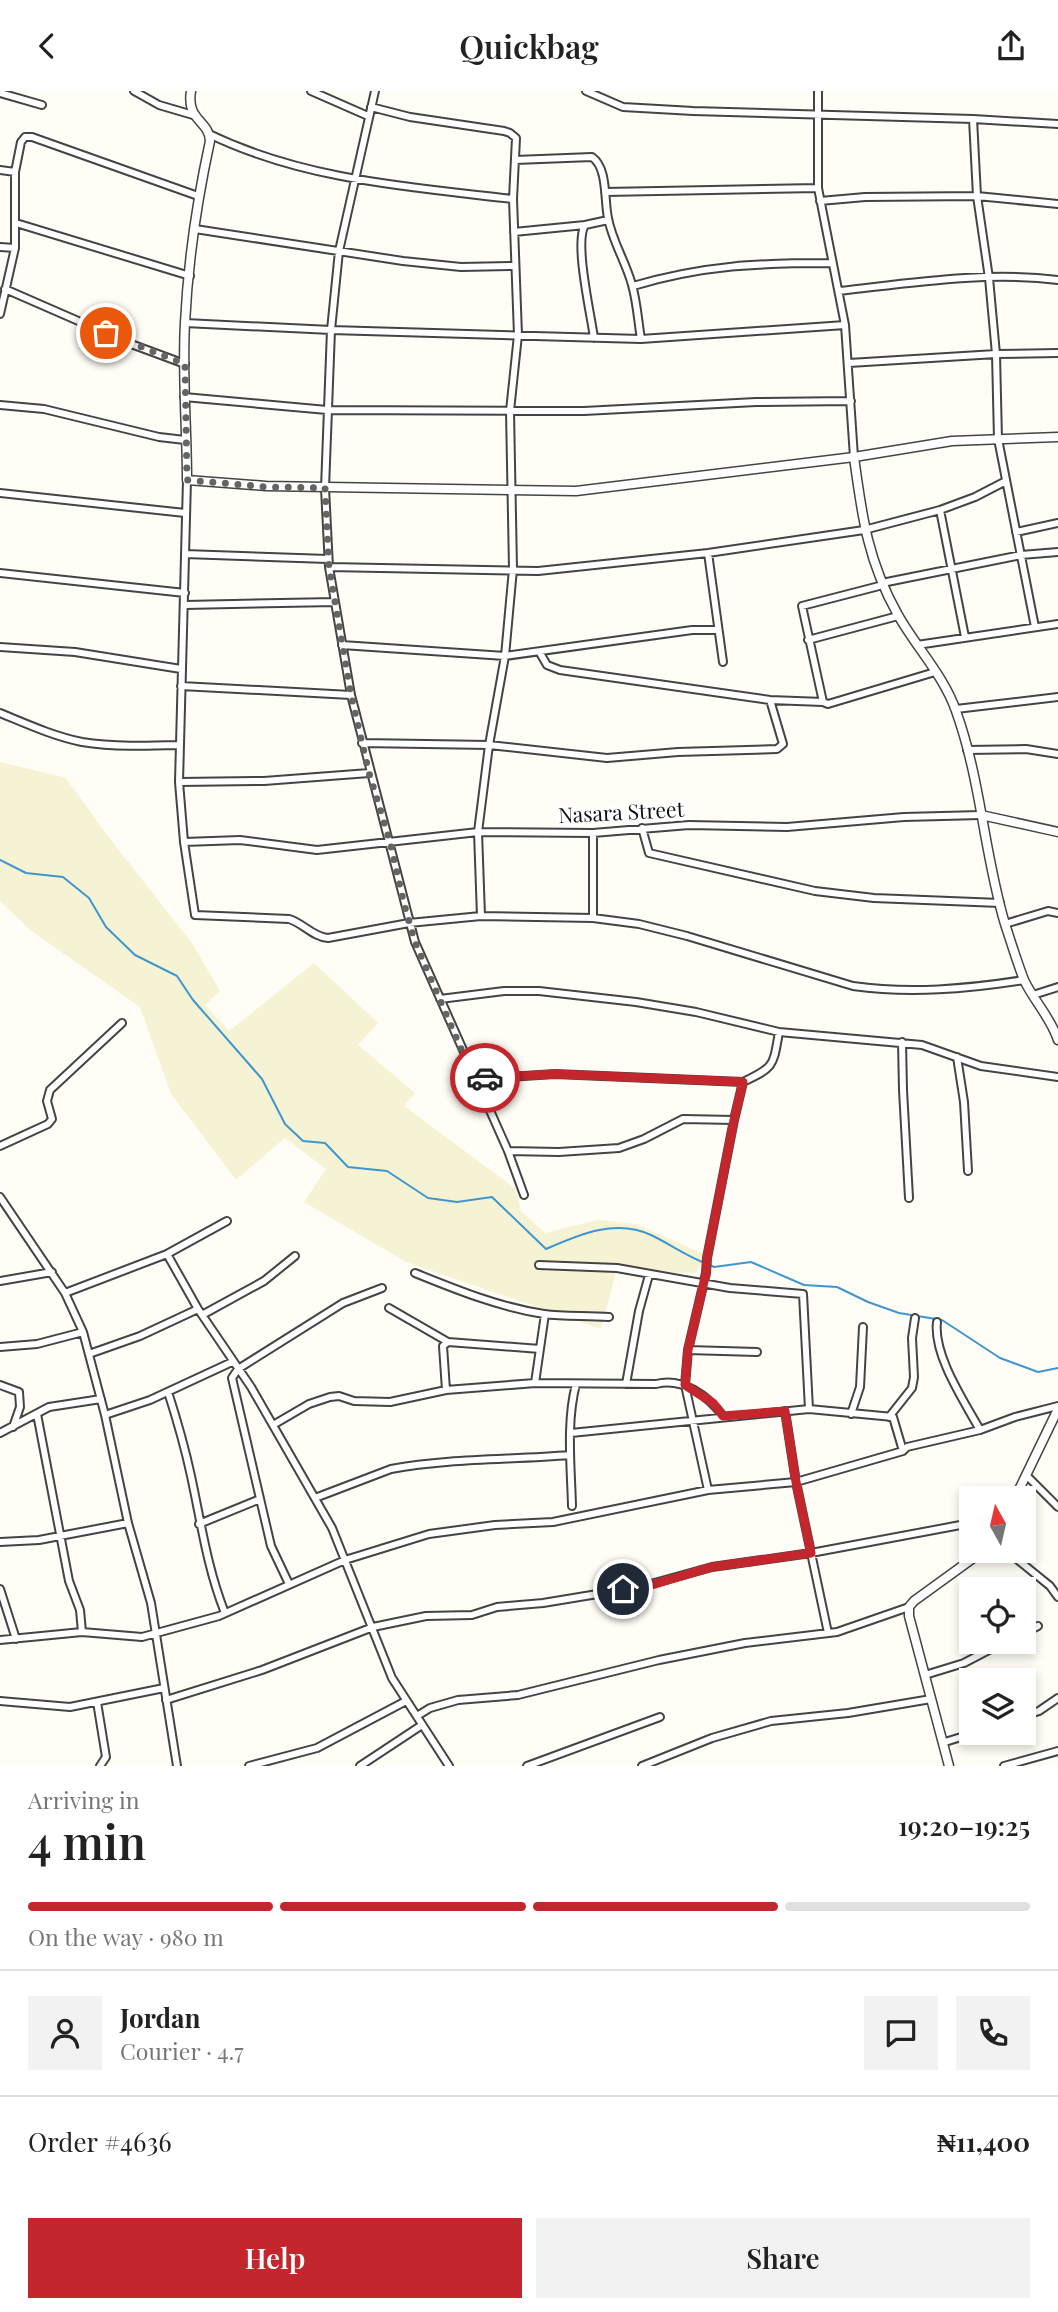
<!DOCTYPE html>
<meta charset="utf-8">
<style>
body{margin:0;font-family:"Playfair Display",serif;background:#f2f2f2;color:#222;height:100vh;display:flex;flex-direction:column;font-size:26px;white-space:nowrap}
*{box-sizing:border-box;margin:0}
p{font-size:23px;color:#767676}
.icon{flex:none;width:38px;height:38px;fill:none;stroke:currentColor;stroke-width:2;stroke-linecap:round;stroke-linejoin:round}
.map{position:relative;height:1675px;overflow:hidden}
.side{display:flex;flex-direction:column;background:#fff;flex:1}
.side>*{flex:none}
.needle{width:46px;rotate:352deg}
.tools{position:absolute;left:959px;top:1395px;display:grid;gap:14px}
.tools a{display:grid;place-items:center;width:77px;height:77px;border-radius:0px;background:#fff;box-shadow:0 4px 10px #0003;font-size:35px}
.pin{position:absolute;display:grid;place-items:center;width:60px;height:60px;color:#fff;margin:-30px;border:4px solid #fff;border-radius:50%;box-shadow:0 2px 7px #0007}
.courier{position:absolute;display:grid;place-items:center;width:70px;height:70px;margin:-35px;border:5px solid #c4262e;border-radius:50%;background:#fff;color:#222;box-shadow:0 2px 9px #0007}
.summary em{font-style:normal;font-weight:600}
.summary div{display:flex;flex-direction:column-reverse}
.summary{display:flex;align-items:center;justify-content:space-between;height:119px;padding:0 28px}
h1{font-size:46px;font-weight:600;line-height:52px}
.bar{display:grid;grid-template-columns:repeat(4,1fr);gap:10px 7px;align-content:center;height:84px;padding:0 28px}
.bar i{height:9px;border-radius:5px;background:#e0e0e0}
.bar .selected{background:#c4262e}
.bar p{grid-column:span 4}
.line{display:flex;align-items:center;gap:18px;padding:0 28px;border-top:2px solid #e0e0e0}
.line div{flex:1}
.round{display:grid;place-items:center;flex:none;width:74px;height:74px;border-radius:0px;background:#f2f2f2}
.action{display:flex;gap:14px;margin-top:auto;padding:14px 28px}
.action a{flex:1;height:80px;border-radius:0px;background:#c4262e;color:#fff;font-size:28px;font-weight:600;line-height:80px;text-align:center}
.action a+a{background:#f2f2f2;color:#222}
header{display:flex;justify-content:space-between;align-items:center;height:91px;padding:0 28px;background:#fff;font-size:32px;font-weight:600}
.map>svg:first-child{display:block}
.farmland{fill:#f6f3d4}
.lines{fill:none;stroke-linecap:round;stroke-linejoin:round}
.stream{stroke:#3f96cf;stroke-width:2}
.minor-casing{stroke:#444;stroke-width:10}
.tertiary-casing{stroke:#444;stroke-width:11}
.minor{stroke:#fff;stroke-width:6}
.tertiary{stroke:#fff;stroke-width:8}
.done{stroke:#646461;stroke-width:7;stroke-dasharray:0 12.6}
.route{stroke:#c4262e;stroke-width:9}
.labels{text-anchor:middle;dominant-baseline:central;stroke-width:7;stroke-linejoin:round;paint-order:stroke}
.street-label{font-size:21px;fill:#111;stroke:#fff}
</style>
<header><svg class="icon" aria-label="back" viewBox="0 0 24 24"><path d="M15 5l-7 7 7 7"/></svg>Quickbag<svg class="icon" aria-label="share" viewBox="0 0 24 24"><path d="M12 15V3M7 8l5-5 5 5M5 13v7h14v-7"/></svg></header>
<div class="map">
<svg width="1058" height="1675" viewBox="0 0 1058 1675">
<rect width="100%" height="100%" fill="#fffdf5"/>
<!-- farmland -->
<path class="farmland" d="M0,671L66,687L104,740L192,852L220,900L205,914L229,940L314,872L378,932L358,954L415,1002L404,1015L516,1098L521,1120L545,1142L597,1129L636,1133L706,1164L696,1182L616,1181L601,1238L406,1171L304,1111L326,1078L285,1047L236,1089L171,1003L140,916L30,839L0,810Z"/>
<g class="lines">
<!-- stream -->
<path class="stream" d="M0,769L26,782L63,786L89,807L106,836L135,864L177,885L193,909L262,988L285,1033L303,1050L325,1052L348,1076L387,1080L428,1107L457,1111L492,1106L546,1158C578,1144 616,1127 651,1144C670,1153 686,1165 705,1172
M710,1174L714,1176L751,1171L804,1194L837,1196L868,1211L899,1222L942,1229L1000,1267L1038,1281L1058,1277"/>
<defs>
<path id="minor" d="M134,0L159,14L193,24
M311,0L368,25
M375,0L339,160L331,239L325,397L329,476L351,604L415,851L508,1060L524,1104
M586,0L623,16L693,20L973,28L1058,33
M818,0V97L845,234L854,366
M0,2L42,14
M371,16L410,26L504,40L510,42L516,47L513,108L518,244L510,320L513,478L505,565L489,654L478,741L481,825
M973,28L977,105L989,187L996,263L998,348L1035,536
M209,43C304,89 410,96 513,108
M515,69L592,66C608,77 604,109 608,127C612,150 626,171 632,194C637,211 638,230 641,248
M0,79L15,81
M605,101L818,97
M820,110L865,106L977,105L1058,113
M16,132L190,185
M195,138L403,170L461,176L514,175
M514,141L585,134
M0,156L15,157
M633,195C704,174 759,172 832,172
M5,198L131,253L185,273
M839,200C911,192 985,180 1058,189
M0,223L15,157V81L21,51L25,46H32L198,105
M185,232L331,239L641,248L845,234
M594,247C591,224 574,151 585,134L608,129
M849,272L996,263L1058,262
M184,306L327,319L584,320L756,311L851,310
M0,314L44,318L159,346L185,349
M187,389L179,691L184,751L195,824L289,828C303,832 313,846 328,847L409,832L481,825L593,827L639,833L687,845L853,895C910,903 967,898 1024,889
M0,402L185,422
M940,419L965,546
M1016,441L1058,432
M708,462L723,571
M185,463L328,468
M329,476L538,480L708,462L864,439L940,419L975,406L1006,390
M0,482L185,502
M882,492L1021,464L1058,461
M883,494L802,515L823,611L828,613L935,581
M185,514L335,511
M808,549L898,525
M342,554L505,565L692,539H718
M917,554L1058,533
M0,556L75,561L181,578
M540,562L547,574L560,579L770,609L823,611
M181,595L351,604
M956,618L1058,606
M0,622C27,633 53,645 82,651C113,656 147,655 179,654
M362,652L489,654L607,667L678,661L777,658L783,653L770,609
M967,659L1026,658L1058,663
M179,691L264,690L369,682
M642,737L649,762L815,800L874,807L1000,812
M184,751L240,749L317,759L478,741L593,742L689,734L787,736L904,726L981,724
M593,827V742
M1005,833L1048,820L1058,822
M1033,904L1058,896
M440,908L504,900H539L636,911L696,921L779,941L922,954L981,975L1058,986
M902,951L903,999L909,1107
M957,966L964,1011L968,1080
M474,988L555,983L743,991C775,976 773,975 779,941
M0,1055L48,1033L52,1028L47,1010L50,999L122,932
M508,1060L559,1061L619,1057L644,1048L683,1028L734,1029
M0,1106L65,1202L83,1241L105,1324L128,1432L151,1512L177,1675
M167,1163L198,1218L251,1296L332,1437L392,1587L449,1675
M539,1174L617,1177L730,1197L803,1203L809,1318
M415,1182C457,1199 499,1216 544,1223C565,1226 588,1224 609,1226
M0,1190L52,1181
M65,1202L167,1163L227,1130
M389,1217L448,1251
M202,1224L264,1190L295,1165
M937,1231C933,1264 964,1310 980,1339
M0,1256L37,1253L83,1241
M688,1259L757,1261
M89,1263L140,1245L198,1218
M535,1292L545,1223
M626,1293L639,1220L649,1184
M0,1294L19,1301L20,1316L13,1336
M446,1299L443,1255L448,1251L540,1258
M168,1301C177,1329 185,1357 191,1385C201,1431 207,1477 225,1522
M785,1320L796,1391L828,1542
M37,1323L69,1490L80,1519L82,1541
M851,1323L860,1296L863,1236
M105,1324L150,1309L232,1271
M889,1326L912,1297L914,1286L912,1247L915,1227
M273,1334L309,1313L330,1306L339,1305L354,1310L390,1311L446,1299L535,1292L656,1293C683,1286 708,1305 723,1325
M0,1342L49,1316L101,1308
M571,1342L809,1318L893,1326L903,1360
M1026,1384L1058,1416
M708,1399L685,1294L688,1259L706,1182L707,1167L734,1029L743,991
M315,1407L391,1378C450,1367 510,1369 570,1364
M572,1415C571,1375 566,1332 576,1293
M199,1433L260,1408
M0,1451L39,1449L128,1432
M1007,1460L1050,1495L1058,1506
M289,1493L271,1455L232,1287L238,1278L343,1212L382,1197
M0,1498L16,1548
M1024,1542L1038,1535
M0,1549L82,1541L142,1546L219,1525L345,1469L429,1443L495,1434L553,1431L708,1399L796,1391L903,1360L907,1356L980,1339L1015,1326L1058,1315
M925,1584L964,1572L1006,1550
M166,1609L262,1579L373,1536L426,1525L472,1524L497,1516L543,1512L640,1496L712,1476L811,1462L971,1432
M0,1610L70,1616L164,1597
M97,1611L106,1666L100,1675
M417,1625L430,1617L458,1609L518,1604L659,1569L745,1552L837,1541L909,1516
M1024,1625L1039,1620L1058,1607
M945,1651L974,1642
M249,1675L317,1657L406,1610
M360,1675L422,1634
M527,1675L660,1626
M642,1675L712,1647L771,1630L848,1622L931,1608
M1004,1675L1058,1660"/>
<path id="tertiary" d="M191,0C186,30 209,29 210,50C197,110 188,171 185,232C182,284 187,337 187,389L266,395L576,400L854,366L952,350L1058,346
M854,366C862,426 868,471 898,524C916,556 944,585 956,620C981,689 984,763 1005,833C1011,851 1017,871 1024,889C1034,910 1051,927 1058,949
M981,724L1058,741
M1015,1407L1058,1318
M949,1675L909,1525V1516L914,1510L983,1460"/>
</defs>
<!-- minor casing -->
<use href="#minor" class="minor-casing"/>
<!-- tertiary casing -->
<use href="#tertiary" class="tertiary-casing"/>
<!-- minor -->
<use href="#minor" class="minor"/>
<!-- tertiary -->
<use href="#tertiary" class="tertiary"/>
</g>
<g class="lines">
<!-- done -->
<path class="done" d="M106,242L185,273L187,389L267,396L325,397L329,476L351,604L369,682L390,751L404,813L415,851L474,988L485,987"/>
<!-- route -->
<path class="route" d="M485,987L555,983L743,991L734,1029L707,1167L706,1182L688,1259L685,1294L713,1312L723,1325L785,1320L796,1391L811,1462L712,1476L655,1493L623,1498"/>
</g>
<g class="labels">
<!-- street labels -->
<g class="street-label">
<text transform="translate(621 720) rotate(-3)">Nasara Street</text>
</g>
</g>
</svg>
<div class="tools">
<a><svg class="needle" viewBox="-14 -14 28 28"><path d="M0-13l5 13h-10z" fill="#e53935"/><path d="M0 13l5-13h-10z" fill="#767676"/></svg></a>
<a><svg class="icon" aria-label="locate" viewBox="0 0 24 24"><circle cx="12" cy="12" r="6"/><path d="M12 2v4M12 18v4M2 12h4M18 12h4"/></svg></a>
<a><svg class="icon" aria-label="layers" viewBox="0 0 24 24"><path d="M12 4l9 5-9 5-9-5zM3 14l9 5 9-5"/></svg></a>
</div>
<div class="pin" style="left:106px;top:242px;background:#ea580c"><svg class="icon" aria-label="bag" viewBox="0 0 24 24"><path d="M5 8h14l-1 12H6zM9 8a3 3 0 0 1 6 0"/></svg></div>
<div class="pin" style="left:623px;top:1498px;background:#1f2937"><svg class="icon" aria-label="home" viewBox="0 0 24 24"><path d="M3 11l9-7 9 7M6 9v11h12V9"/></svg></div>
<div class="courier" style="left:485px;top:987px"><svg class="icon" aria-label="car" viewBox="0 0 24 24"><path d="M5 17H2v-5l4-1 3-4h7l3 4 3 1v5h-3M9 17h6M6 11h13"/><circle cx="7" cy="17" r="2"/><circle cx="17" cy="17" r="2"/></svg></div>
</div>
<section class="side">
<div class="summary"><div><h1>4 min</h1><p>Arriving in</p></div><em>19:20–19:25</em></div>
<div class="bar"><i class="selected"></i><i class="selected"></i><i class="selected"></i><i></i><p>On the way · 980 m</p></div>
<div class="line" style="height:126px"><a class="round"><svg class="icon" aria-label="person" viewBox="0 0 24 24"><circle cx="12" cy="8" r="4"/><path d="M4 21q1-7 8-7t8 7"/></svg></a><div><b>Jordan</b><p>Courier · 4.7</p></div><a class="round"><svg class="icon" aria-label="chat" viewBox="0 0 24 24"><path d="M4 5h16v11H9l-5 4z"/></svg></a><a class="round"><svg class="icon" aria-label="phone" viewBox="0 0 24 24"><path d="M5 4h4l2 5-3 2q2 4 5 5l2-3 5 2v4C11 20 4 13 5 4z"/></svg></a></div>
<div class="line" style="height:91px"><div>Order #4636</div><b>₦11,400</b></div>
<div class="action"><a>Help</a><a>Share</a></div>
</section>
